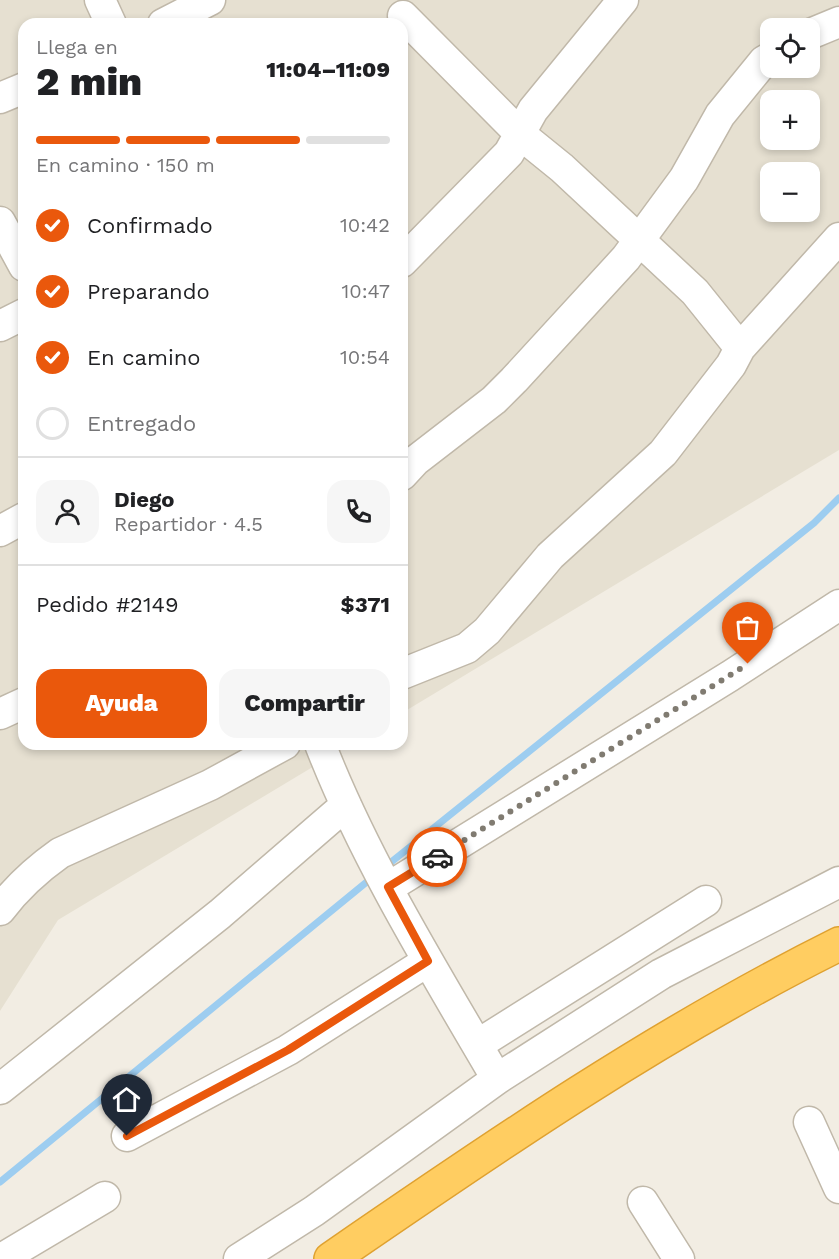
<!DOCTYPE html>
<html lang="es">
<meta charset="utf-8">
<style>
body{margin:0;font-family:"Work Sans",sans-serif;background:#f6f6f6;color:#202124;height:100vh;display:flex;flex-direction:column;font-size:22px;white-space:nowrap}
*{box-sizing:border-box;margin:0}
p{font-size:20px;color:#757577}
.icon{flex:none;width:33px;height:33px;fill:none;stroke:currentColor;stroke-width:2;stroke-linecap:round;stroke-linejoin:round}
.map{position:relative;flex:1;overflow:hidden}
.details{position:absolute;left:18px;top:18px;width:390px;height:732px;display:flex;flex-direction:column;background:#fff;border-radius:18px;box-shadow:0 3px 9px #0003}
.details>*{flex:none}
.tools{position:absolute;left:760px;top:18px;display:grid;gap:12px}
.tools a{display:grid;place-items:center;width:60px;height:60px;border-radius:12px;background:#fff;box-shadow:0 3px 9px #0003;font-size:30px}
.pin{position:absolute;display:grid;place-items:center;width:51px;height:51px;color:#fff;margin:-62px -26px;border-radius:50% 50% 50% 0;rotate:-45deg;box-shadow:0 0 6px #0007}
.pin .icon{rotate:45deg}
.courier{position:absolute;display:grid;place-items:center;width:60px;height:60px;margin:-30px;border:4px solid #ea580c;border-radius:50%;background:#fff;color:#222;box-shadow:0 2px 8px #0007}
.overview em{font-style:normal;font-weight:800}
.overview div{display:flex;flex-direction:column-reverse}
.overview{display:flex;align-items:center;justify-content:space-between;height:102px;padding:0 18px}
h1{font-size:39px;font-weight:800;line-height:45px}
.bar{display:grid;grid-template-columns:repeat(4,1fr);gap:9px 6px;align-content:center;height:72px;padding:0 18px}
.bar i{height:8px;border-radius:4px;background:#e0e0e0}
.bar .selected{background:#ea580c}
.bar p{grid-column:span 4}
.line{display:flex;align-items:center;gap:15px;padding:0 18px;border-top:2px solid #e0e0e0}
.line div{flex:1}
.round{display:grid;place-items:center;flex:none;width:63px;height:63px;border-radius:18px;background:#f6f6f6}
ol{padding:0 18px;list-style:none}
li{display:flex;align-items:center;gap:18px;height:66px}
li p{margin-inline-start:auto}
li .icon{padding:6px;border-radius:50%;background:#ea580c;color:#fff;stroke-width:4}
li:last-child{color:#757577}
li i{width:33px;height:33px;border:3px solid #e0e0e0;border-radius:50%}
.button{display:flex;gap:12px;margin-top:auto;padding:12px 18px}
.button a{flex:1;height:69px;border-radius:18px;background:#ea580c;color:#fff;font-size:24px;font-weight:800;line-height:69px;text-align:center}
.button a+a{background:#f6f6f6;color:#202124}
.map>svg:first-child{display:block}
.residential{fill:#e6e0d1;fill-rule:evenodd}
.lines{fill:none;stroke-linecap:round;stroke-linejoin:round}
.stream{stroke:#9dcdf0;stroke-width:7}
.minor-casing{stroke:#c0b8a9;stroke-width:33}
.highway-casing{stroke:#dfa130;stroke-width:36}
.minor{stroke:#fff;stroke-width:30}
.highway{stroke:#ffcd61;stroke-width:33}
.done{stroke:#807b71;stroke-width:6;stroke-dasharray:0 10.8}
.route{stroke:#ea580c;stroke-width:8}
</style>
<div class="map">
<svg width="839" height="1259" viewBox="0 0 839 1259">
<rect width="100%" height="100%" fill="#f2ede3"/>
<!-- residential -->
<path class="residential" d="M0,0H839V450L402,713V24H24V744H351L58,920L0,1011ZM771,28H810V68H771ZM771,100H810V140H771ZM771,172H810V212H771Z"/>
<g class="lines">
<!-- stream -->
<path class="stream" d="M385,867L814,523L839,498
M0,1182L374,876"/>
<defs>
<path id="minor" d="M100,0L111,24
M403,16L520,134L562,168L695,292L740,348
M163,24L210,0
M810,34L839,22
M0,98L24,88
M0,222L24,266
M402,262L509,153L533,110L623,0
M0,326L24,314
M402,475L415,461L494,400L514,380L626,258L684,179L720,115L764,61L771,57
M0,531L24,518
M402,674L467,648L487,631L550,556L663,453L731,365L740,348L839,238
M0,714L24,703
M320,744C365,860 434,971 497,1079
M389,887L730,676L839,605
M0,910C18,886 36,870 60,853L210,785L285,744
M477,1045L706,901
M0,1089L220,914L346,805
M809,1122L839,1188
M127,1136L288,1050L428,961
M643,1202L679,1259
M1,1259L105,1197
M239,1259L314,1211L497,1079L661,974L839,882"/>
<path id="highway" d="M331,1259C495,1146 660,1033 839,944"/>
</defs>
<!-- minor casing -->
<use href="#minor" class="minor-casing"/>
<!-- highway casing -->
<use href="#highway" class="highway-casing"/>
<!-- minor -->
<use href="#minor" class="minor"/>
<!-- highway -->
<use href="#highway" class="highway"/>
</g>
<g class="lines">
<!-- done -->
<path class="done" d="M437,857L748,664"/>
<!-- route -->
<path class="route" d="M127,1136L288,1050L428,961L388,887L437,857"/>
</g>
</svg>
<div class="tools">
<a><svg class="icon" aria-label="locate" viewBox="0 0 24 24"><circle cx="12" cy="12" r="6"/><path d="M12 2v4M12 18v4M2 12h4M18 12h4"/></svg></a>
<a>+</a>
<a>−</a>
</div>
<div class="pin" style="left:748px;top:664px;background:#ea580c"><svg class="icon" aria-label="bag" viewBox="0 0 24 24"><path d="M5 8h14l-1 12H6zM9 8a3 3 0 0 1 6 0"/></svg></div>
<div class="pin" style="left:127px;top:1136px;background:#1f2937"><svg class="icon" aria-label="home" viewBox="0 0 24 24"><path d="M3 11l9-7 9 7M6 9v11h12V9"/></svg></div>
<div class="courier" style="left:437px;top:857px"><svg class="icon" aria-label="car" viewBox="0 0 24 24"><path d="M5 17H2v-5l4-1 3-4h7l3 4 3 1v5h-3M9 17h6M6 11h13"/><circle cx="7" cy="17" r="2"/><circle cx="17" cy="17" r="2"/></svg></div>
<section class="details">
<div class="overview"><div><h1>2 min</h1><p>Llega en</p></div><em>11:04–11:09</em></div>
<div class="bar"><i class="selected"></i><i class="selected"></i><i class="selected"></i><i></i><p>En camino · 150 m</p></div>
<ol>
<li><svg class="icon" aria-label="check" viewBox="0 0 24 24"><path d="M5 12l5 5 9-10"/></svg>Confirmado<p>10:42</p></li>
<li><svg class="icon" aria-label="check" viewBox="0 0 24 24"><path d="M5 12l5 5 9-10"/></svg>Preparando<p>10:47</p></li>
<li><svg class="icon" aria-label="check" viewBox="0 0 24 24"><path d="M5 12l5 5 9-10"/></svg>En camino<p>10:54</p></li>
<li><i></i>Entregado</li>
</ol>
<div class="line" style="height:108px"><a class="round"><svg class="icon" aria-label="person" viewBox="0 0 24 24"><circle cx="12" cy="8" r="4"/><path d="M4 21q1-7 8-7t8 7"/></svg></a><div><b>Diego</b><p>Repartidor · 4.5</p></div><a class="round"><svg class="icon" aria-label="phone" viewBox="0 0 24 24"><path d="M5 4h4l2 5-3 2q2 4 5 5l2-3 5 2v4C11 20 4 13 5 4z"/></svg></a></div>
<div class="line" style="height:78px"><div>Pedido #2149</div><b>$371</b></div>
<div class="button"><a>Ayuda</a><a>Compartir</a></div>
</section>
</div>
